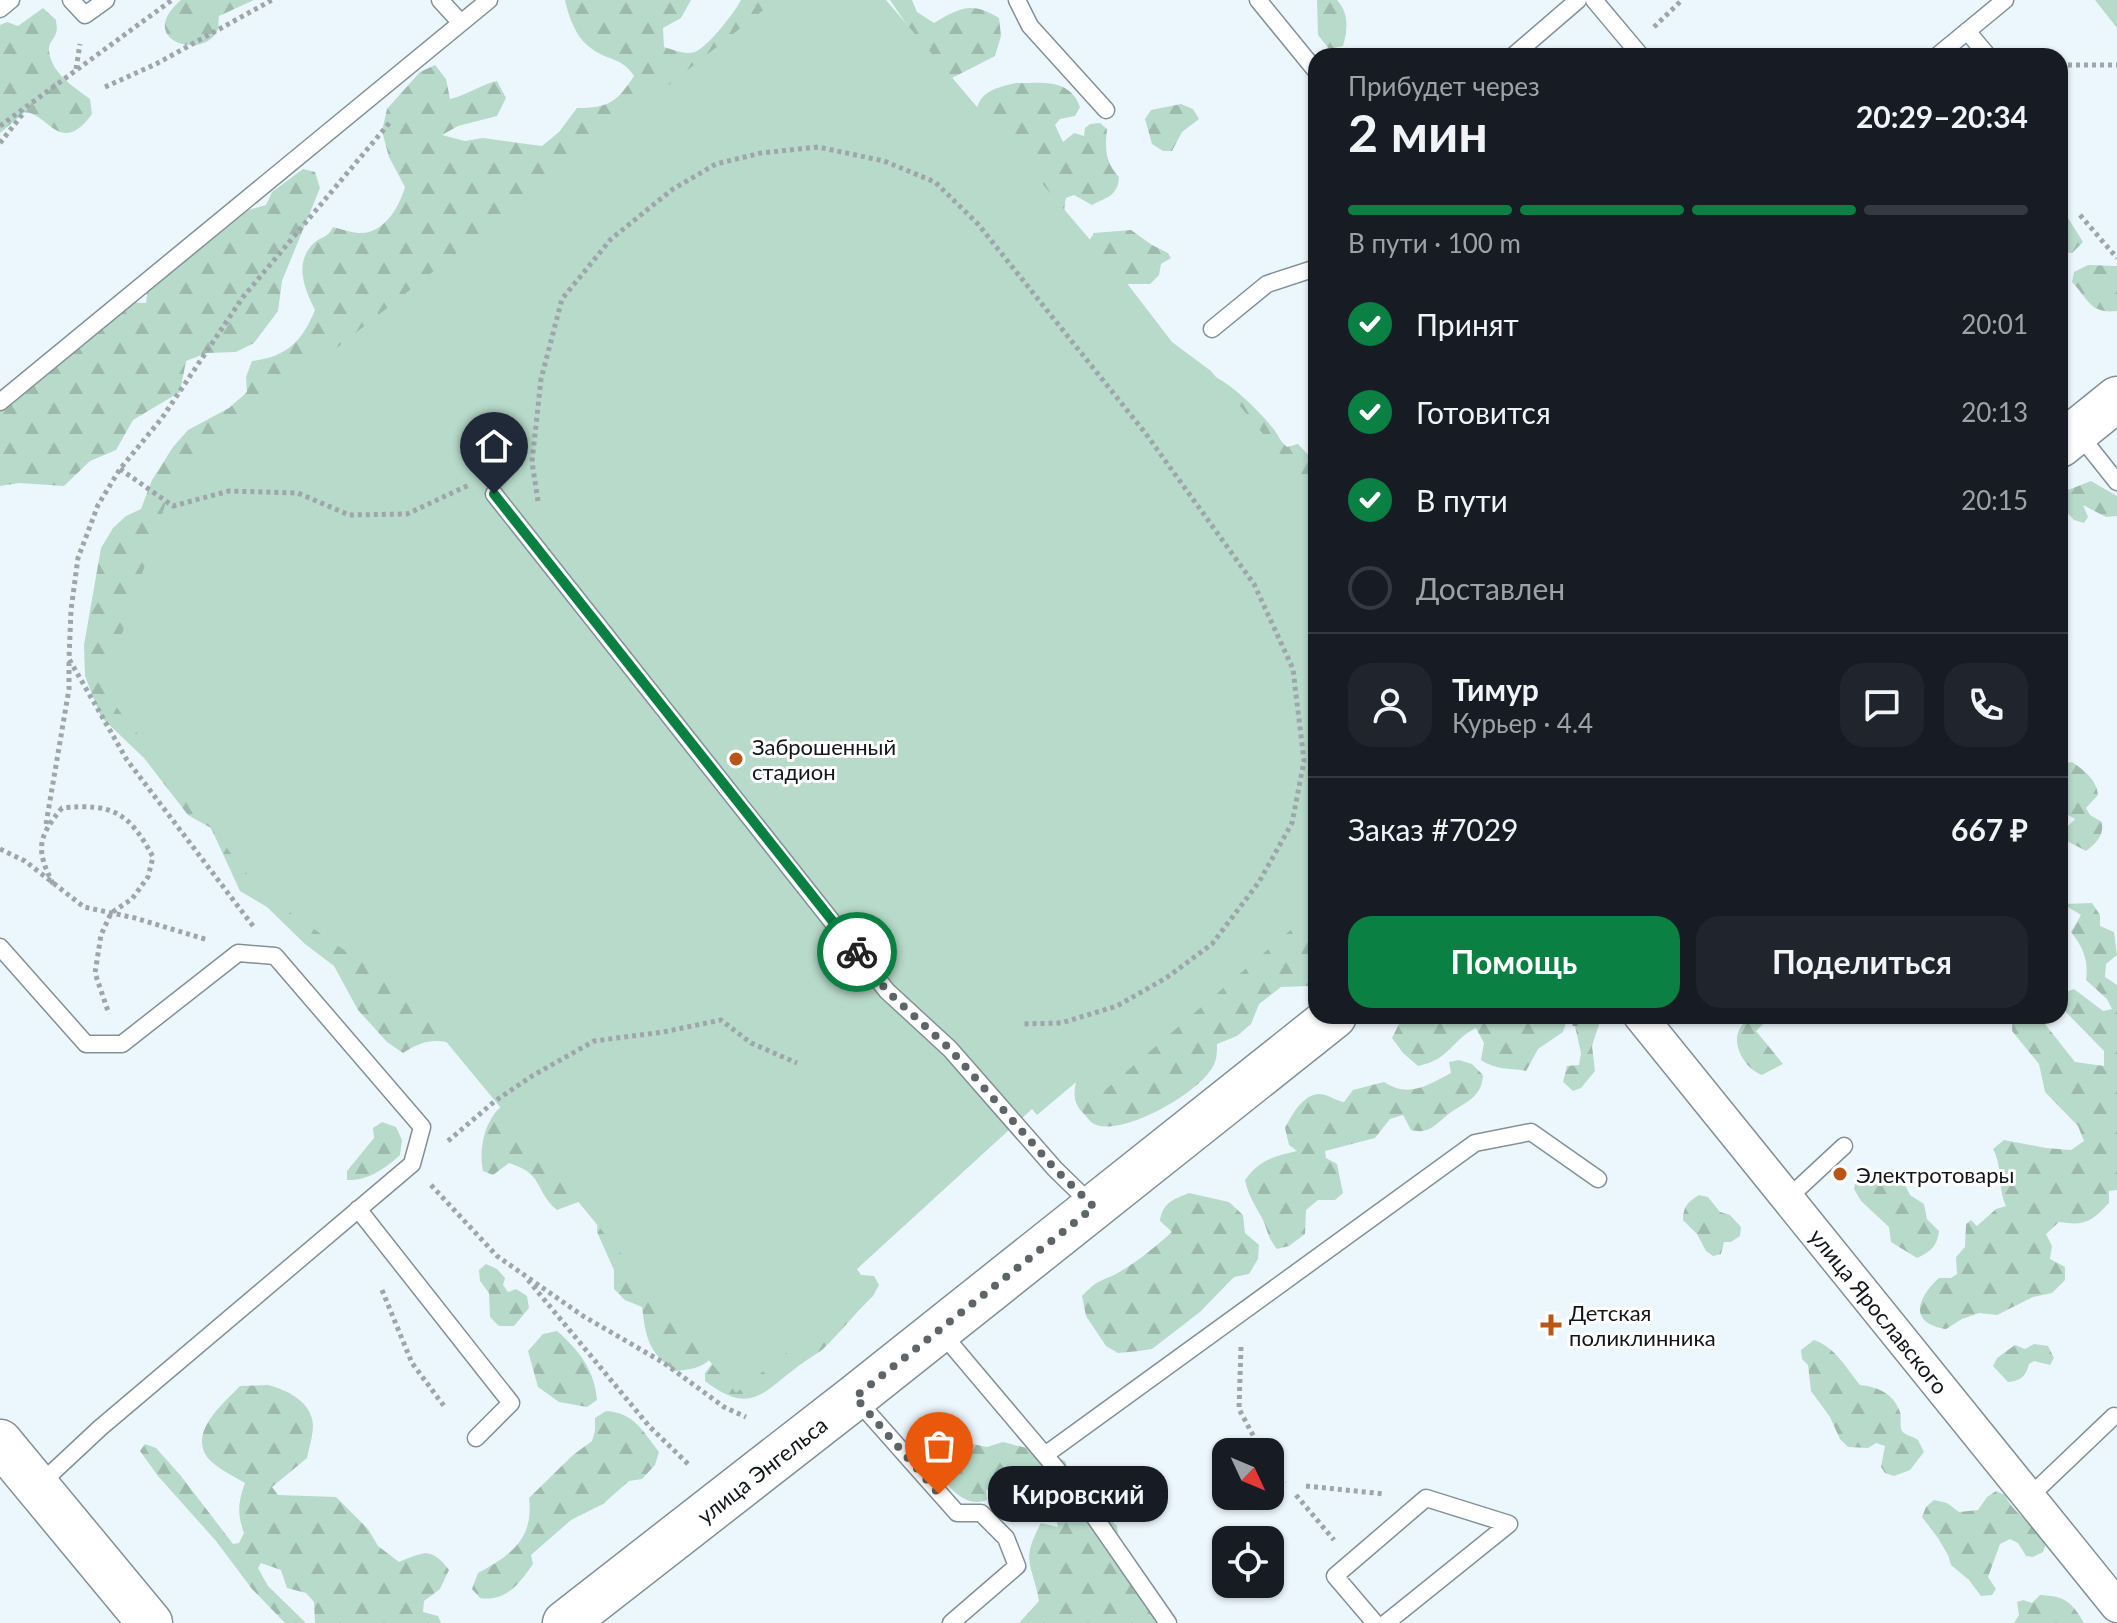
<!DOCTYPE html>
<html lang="ru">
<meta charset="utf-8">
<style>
body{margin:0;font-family:Lato,sans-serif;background:#20242c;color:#f1f3f6;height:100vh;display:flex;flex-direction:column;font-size:30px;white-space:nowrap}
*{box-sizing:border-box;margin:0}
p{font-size:26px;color:#9ea1a6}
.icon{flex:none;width:44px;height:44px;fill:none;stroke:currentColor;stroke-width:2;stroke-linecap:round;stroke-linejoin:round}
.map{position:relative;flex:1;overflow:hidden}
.panel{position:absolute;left:1308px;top:48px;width:760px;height:976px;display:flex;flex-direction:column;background:#171b24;border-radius:24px;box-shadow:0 2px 6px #0004}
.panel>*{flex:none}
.needle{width:52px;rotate:134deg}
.buttons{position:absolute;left:1212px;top:1438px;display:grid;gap:16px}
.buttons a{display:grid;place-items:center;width:72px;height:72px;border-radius:16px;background:#171b24;box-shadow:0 2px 6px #0004;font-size:40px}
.pin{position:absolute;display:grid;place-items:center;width:68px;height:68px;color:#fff;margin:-82px -34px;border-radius:50% 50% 50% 0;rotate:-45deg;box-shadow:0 0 8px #0007}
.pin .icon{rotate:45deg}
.courier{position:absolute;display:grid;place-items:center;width:80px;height:80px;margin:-40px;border:6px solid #0b8043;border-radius:50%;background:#fff;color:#222;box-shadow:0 2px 10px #0007}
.bubble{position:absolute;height:56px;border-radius:24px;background:#171b24;box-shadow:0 2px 6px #0004;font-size:26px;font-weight:700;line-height:56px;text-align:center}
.summary em{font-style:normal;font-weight:700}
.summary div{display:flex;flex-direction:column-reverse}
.summary{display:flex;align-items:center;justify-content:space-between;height:136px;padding:0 40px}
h1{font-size:52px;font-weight:700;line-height:60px}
.bar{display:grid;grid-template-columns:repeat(4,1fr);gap:12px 8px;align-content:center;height:96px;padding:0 40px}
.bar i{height:10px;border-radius:6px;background:#363941}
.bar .on{background:#0b8043}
.bar p{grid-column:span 4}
.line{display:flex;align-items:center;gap:20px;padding:0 40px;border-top:2px solid #363941}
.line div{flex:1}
.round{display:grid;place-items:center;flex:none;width:84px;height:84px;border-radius:24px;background:#20242c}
ol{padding:0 40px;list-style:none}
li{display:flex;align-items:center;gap:24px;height:88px}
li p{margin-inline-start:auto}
li .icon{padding:8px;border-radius:50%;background:#0b8043;color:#fff;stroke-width:4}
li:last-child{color:#9ea1a6}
li i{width:44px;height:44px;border:4px solid #363941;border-radius:50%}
.primary-button{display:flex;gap:16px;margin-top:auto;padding:16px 40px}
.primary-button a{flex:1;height:92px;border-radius:24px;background:#0b8043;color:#fff;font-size:32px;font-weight:700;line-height:92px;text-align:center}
.primary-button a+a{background:#20242c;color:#f1f3f6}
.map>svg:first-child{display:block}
.forest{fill:url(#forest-firs)}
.park{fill:#b8daca}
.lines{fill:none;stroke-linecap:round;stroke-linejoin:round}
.lane-casing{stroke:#839097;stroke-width:19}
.street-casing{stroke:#839097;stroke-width:35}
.secondary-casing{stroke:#839097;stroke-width:47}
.path{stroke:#9ea6ab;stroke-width:5;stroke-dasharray:4 4;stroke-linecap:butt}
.lane{stroke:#fff;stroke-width:16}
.street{stroke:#fff;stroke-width:32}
.secondary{stroke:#fff;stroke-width:44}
.done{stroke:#5e6569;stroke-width:8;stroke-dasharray:0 14.4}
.route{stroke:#0b8043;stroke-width:10}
.poi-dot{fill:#b75616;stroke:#fff;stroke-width:3}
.labels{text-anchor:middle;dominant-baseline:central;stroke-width:6;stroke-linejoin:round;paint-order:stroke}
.poi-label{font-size:22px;fill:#111619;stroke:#fff;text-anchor:start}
.street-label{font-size:22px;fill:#111619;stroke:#fff}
</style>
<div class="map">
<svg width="2117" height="1623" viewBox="0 0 2117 1623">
<defs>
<pattern id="forest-firs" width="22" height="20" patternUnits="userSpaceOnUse" patternTransform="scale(2)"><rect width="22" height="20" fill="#b8daca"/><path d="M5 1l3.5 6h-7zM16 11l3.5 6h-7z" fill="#9dbaad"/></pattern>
</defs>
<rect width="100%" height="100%" fill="#ecf7fd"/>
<!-- forest -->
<path class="forest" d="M181,0H254L219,16C218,20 219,25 218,29C206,62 133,41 181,0Z
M565,0H691L681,18L663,28L664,47C674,50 687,56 697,51C709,45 735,12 741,0H782L465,1048C438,1038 427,1038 403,1053L387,1042L358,1010L334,966L305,944L267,907L240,891L211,828L188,815L144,758L101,717L85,676L84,645L101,548L113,528L126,516L141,509L152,480L173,447L188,430L229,408L247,392L246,377L252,361C286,357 302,342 315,310C305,290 293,263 314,243C322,236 328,238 333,227C341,229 350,232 358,233C383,235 399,208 405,187L389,157L382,131L387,109L420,72L435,65L446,79L450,99C468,95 479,85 497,81L506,98L497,116L458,126L442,135L465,141L483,138L542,146L559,132L577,108C609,108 617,102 634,76C622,57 608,61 592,49C576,38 569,18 565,0Z
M890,0H912L917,12L934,23C960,8 971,1 999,18L1001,36L995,56L952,78H943Z
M1317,0H1337C1349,14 1348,28 1343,46L1329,49L1318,35Z
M43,8L56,20C56,24 58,29 56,33C54,40 48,42 49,51C52,74 73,86 90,99L92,114C61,157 49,114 25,112L0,133V25L7,22L18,26Z
M1016,83C1042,83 1070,78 1080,107L1075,116L1060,119L1055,125L1063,142L1074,133L1084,136L1085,128L1090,124L1100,123L1107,129C1105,149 1105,162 1119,177C1118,196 1107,197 1092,205L1074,195L1066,198C1062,214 1065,239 1075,252L1092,255L1090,239L1094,233L1131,230L1152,245L1168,253L1171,258L1161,264L1159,275L1150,284H1109L1096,301C1074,299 1074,282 1063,268C1058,262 1051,258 1047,250C1041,240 1041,225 1035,216C1025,203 1011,203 1003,188C998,176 1003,162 995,153C989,147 978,144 970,136L961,141L947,136L935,123L937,96L948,91L957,95L971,108H977C982,90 999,87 1016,83Z
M1181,104L1193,109L1199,119L1182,132L1172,151H1163L1152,144L1145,119L1151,110Z
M303,169L315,172L320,188L282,281L278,311L254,343L236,352L207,353L186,361L180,392L133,420L116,450L90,461L64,486L19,483L0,486V402L9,394L33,387L45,365L121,302L146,303L148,287L245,211L266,205L272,192Z
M2060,205L2083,242L2072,253L2060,252Z
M2088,265L2117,266V311C2090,314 2089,300 2072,282L2074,272Z
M1214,376C1236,388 1256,408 1272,427C1278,434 1279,440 1287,447L1298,444L1316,463V525Z
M2091,481L2117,496V516L2106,517L2083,505L2088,517L2084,523L2074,520L2060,505L2068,490Z
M2072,762C2084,770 2097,780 2098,795L2086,808L2090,815L2102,822C2104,836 2096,843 2086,851L2065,840L2066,828L2075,819L2060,810V764Z
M1316,866V959L1310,986L1281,987L1259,1004L1251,1024L1237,1036L1217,1044C1217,1050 1217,1057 1215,1062C1206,1090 1122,1138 1094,1124C1090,1122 1088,1118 1085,1115C1074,1105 1073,1096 1076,1082Z
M2092,903L2100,915V926L2114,932L2117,955L2106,964L2105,977L2117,985V1190L2109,1191V1203C2091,1222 2085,1226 2059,1222L2046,1234L2052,1246L2050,1259L2065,1267V1280L2052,1293L2033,1297L1997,1315L1979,1313L1962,1319L1946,1329C1908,1323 1917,1298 1939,1278H1951L1957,1274L1956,1257L1965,1247L1966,1224L1971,1220L1977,1226L1996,1209L2006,1206C1997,1186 2003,1167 1993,1149L2004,1140L2046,1148L2071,1150L2084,1141L2078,1126L2045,1092L2039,1064L2012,1031L2013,1016H2049L2045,1024L2075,1062L2104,1066V1051L2062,1008L2061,994L2074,989L2103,1011L2112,1009L2107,999L2086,980C2089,961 2083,947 2071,932L2081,915L2063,904Z
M1406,1016H1568V1017L1563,1032L1538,1049L1526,1071C1507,1067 1498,1071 1481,1060L1484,1043L1476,1028C1450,1041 1451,1059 1418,1066L1403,1053L1392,1038L1401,1020Z
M1585,1016L1601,1018L1592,1046L1595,1071L1581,1088L1573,1091L1563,1082L1567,1066L1579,1065L1581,1053L1575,1026Z
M1753,1018L1763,1024L1756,1031L1783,1064L1762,1075C1739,1066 1724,1029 1753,1018Z
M1459,1060L1472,1064L1483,1075C1482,1100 1461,1103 1445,1117C1433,1127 1428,1134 1411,1130L1403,1115L1390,1119L1375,1138L1325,1151L1326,1158L1337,1164L1343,1193L1335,1200H1318L1306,1210L1305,1234L1289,1246L1277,1249C1267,1237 1268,1230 1262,1218C1255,1205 1248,1195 1245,1180C1259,1160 1274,1156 1297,1151L1289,1145L1285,1128C1293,1113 1306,1089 1325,1095C1332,1097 1337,1101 1344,1102L1353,1090L1384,1082C1409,1098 1426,1086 1451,1073L1449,1062Z
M535,1094L547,1095L564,1116L580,1128L593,1154L602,1153L613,1139V1125L633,1117L640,1125L626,1142L624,1154L637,1175L634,1183L617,1202L727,1340C706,1363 708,1368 675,1371C648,1352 646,1338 642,1307L625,1300L614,1289V1270L597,1232L598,1214L589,1198L557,1210C541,1197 541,1182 528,1172C523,1168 515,1165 509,1163L493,1175L483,1171C478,1147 486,1113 509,1101C516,1097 527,1096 535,1094Z
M382,1122L396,1127L402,1140L400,1155C385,1169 367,1181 347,1180V1171L374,1138L373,1128Z
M1891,1169L1898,1171L1910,1195L1924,1204L1927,1219L1939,1231C1937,1247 1930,1252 1917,1258L1891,1242L1889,1227L1861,1201L1854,1189L1856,1177C1866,1169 1872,1170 1884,1175Z
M1189,1193L1229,1202L1243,1215L1245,1233L1259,1245L1258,1259L1249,1274L1234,1277L1200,1312L1152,1349L1139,1351L1118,1353L1106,1346L1086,1316L1082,1296C1097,1281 1096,1283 1114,1275C1135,1264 1155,1247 1172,1232L1160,1221C1162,1203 1174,1199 1189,1193Z
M1699,1195L1708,1197L1720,1212L1730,1215L1741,1227L1740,1236L1731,1242H1724L1721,1254L1713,1256L1706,1251L1697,1234L1683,1220C1683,1206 1688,1202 1699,1195Z
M486,1264L497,1269L505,1278L503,1285L508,1292L516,1289L527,1296L529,1308L514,1326H499L490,1317L489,1293L480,1281L479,1270Z
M861,1275L874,1276L879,1285L873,1296C855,1313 840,1333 822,1350C815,1355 808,1359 801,1364C764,1391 752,1417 705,1381V1373L712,1364Z
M557,1331C579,1350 595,1371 597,1400L587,1407L559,1402L538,1387L528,1351L543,1334Z
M1814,1340C1835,1347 1847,1369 1860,1385C1878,1387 1893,1393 1900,1412C1902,1418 1899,1425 1902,1431C1906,1436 1913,1436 1918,1440L1924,1452L1910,1470L1894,1476L1885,1473L1881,1467L1885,1446L1876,1443L1868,1448L1848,1447L1840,1439L1830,1417L1811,1391L1808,1365L1802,1359L1801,1350Z
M2034,1344L2048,1346L2054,1358L2050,1365L2034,1361L2029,1364C2026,1376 2021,1381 2008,1382L1993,1366L1997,1358L2015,1345L2025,1349Z
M268,1385C287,1390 312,1402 313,1425C313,1436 309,1448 307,1458L272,1487L278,1495L336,1497L368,1529L378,1546L399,1562C423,1552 432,1547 449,1570L440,1589L424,1601L423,1612L438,1616L441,1623H315L314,1602L306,1593L287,1588L281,1570L261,1563L258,1568L268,1586L306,1623H285L252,1589L216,1541L158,1476L140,1451L145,1444L156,1448L181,1476L233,1544L239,1543L244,1533C237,1514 238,1502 245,1483C233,1476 216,1468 207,1457C189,1431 224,1403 240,1386Z
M606,1411C635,1413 642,1431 659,1452L655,1465L642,1479L629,1481L603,1504L571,1520L531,1555L533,1564C519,1584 506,1602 480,1598L472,1589L478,1573C511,1555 534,1539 529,1498L573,1455L592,1441L595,1431V1418Z
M958,1441L987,1447L1003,1442L1057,1456L1066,1462L1067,1492L1047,1506L1041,1505C1035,1489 1022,1478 1005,1473C1003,1482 996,1489 986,1490L987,1500C962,1510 942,1480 933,1460L942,1450Z
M1996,1491L2005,1495C2014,1516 2036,1523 2046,1544L2043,1552L2033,1557L2026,1556L2018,1543L2010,1539L2000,1544L1988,1577L1996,1589L1992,1595L1981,1596L1969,1580L1951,1565L1948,1555L1938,1538L1922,1517L1926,1507L1934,1500L1947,1503L1959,1512L1978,1510L1987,1497Z
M1064,1512L1078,1517H1108L1117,1526L1119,1544L1130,1569V1582L1134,1591L1155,1604L1158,1623H1019L1039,1601C1032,1562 1020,1562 1041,1523L1058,1527L1055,1516Z
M2040,1595C2065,1596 2072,1602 2084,1623H2014L2019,1615L2017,1602L2023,1600L2032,1603Z"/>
<!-- park -->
<path class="park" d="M776,0H886L1126,282L1172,342L1211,371L1316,498V908L1097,1097L1081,1078L1037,1115L1032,1109L857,1269L869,1287L736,1393L406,993L262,893L103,690L175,476Z
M2095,0H2117V28Z"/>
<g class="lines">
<defs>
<path id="lane" d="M71,0L85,15L106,0
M440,0L461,23
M1017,0L1030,26L1106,110
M1258,0L1316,71
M1594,0L1641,56
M0,9L11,0
M1967,31L1988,56
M1513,56L1578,0
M1937,56L2005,0
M1212,329L1267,284L1316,268
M0,402L489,0
M2078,433L2117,482
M494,494L887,991L950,1049L1055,1169L1093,1206
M0,947L86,1044H122L238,953L275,956L422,1127L412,1164L100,1428L39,1485
M1788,1198L1844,1146
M358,1209L511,1403L476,1438
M940,1331L1082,1499L1168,1623
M856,1399L957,1513H981L1006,1538L1017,1566L951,1623
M1045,1455L1475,1143L1531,1132L1598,1179
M2029,1497L2114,1416
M1375,1623L1335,1576L1426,1498L1509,1524L1386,1623"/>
<path id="street" d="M1640,1016L2117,1606"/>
<path id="secondary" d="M2060,445L2117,399
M0,1442L150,1623
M565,1623L855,1397L1334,1016"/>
</defs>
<!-- lane casing -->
<use href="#lane" class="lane-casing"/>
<!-- street casing -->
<use href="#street" class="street-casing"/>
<!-- secondary casing -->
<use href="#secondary" class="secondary-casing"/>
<!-- path -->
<path class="path" d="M1654,27L1682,0
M2060,65H2117
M76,69L80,44
M105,87L156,64L272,0
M0,126L172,0
M0,143L25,111
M2080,215L2117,258
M120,469L173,506L229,491L298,493L349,515L407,514L469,485
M538,501L532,462L541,379L562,299L611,239L673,189L716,164L761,153L818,147L884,161L935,182L978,224L1146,434L1254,584L1293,669L1304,761L1292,823L1259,882L1212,944L1166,978L1117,1006L1061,1023L1021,1024
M46,824L69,689V660
M0,849L25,861L84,907L135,918L208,940
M53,884C36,850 37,838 62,808C112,803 129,812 153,857L148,877L132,899L111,913L101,935L95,973L109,1014
M253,926L127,760L69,659L71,610L78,558L98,505L120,469L162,418L243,297L391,121
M1575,1016V1026
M448,1141L495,1101L532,1076L594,1041L663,1032L721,1020L751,1043L797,1063
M431,1185L497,1256L583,1316L664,1363L724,1407L746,1417
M528,1280L649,1426L688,1464
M382,1290L412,1363L444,1406
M1241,1347L1239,1409L1262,1452
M1270,1464L1285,1483
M1306,1486L1385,1494
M1296,1495L1334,1540"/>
<!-- lane -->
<use href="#lane" class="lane"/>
<!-- street -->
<use href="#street" class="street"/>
<!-- secondary -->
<use href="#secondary" class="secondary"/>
</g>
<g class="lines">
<!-- done -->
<path class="done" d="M857,952L887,991L950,1049L1055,1169L1094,1207L855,1397L939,1494"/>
<!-- route -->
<path class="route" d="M494,494L857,952"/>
</g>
<!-- markers -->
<g class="poi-dot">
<circle cx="736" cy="759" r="8"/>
<circle cx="1840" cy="1174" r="8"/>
<path d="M1547 1313h8v8h8v8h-8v8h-8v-8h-8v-8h8z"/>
</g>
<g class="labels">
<!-- poi labels -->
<g class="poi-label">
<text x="752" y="746">Заброшенный<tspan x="752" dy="25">стадион</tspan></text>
<text x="1856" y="1174">Электротовары</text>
<text x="1569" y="1312">Детская<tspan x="1569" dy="25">поликлинника</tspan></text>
</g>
<!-- street labels -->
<g class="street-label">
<text transform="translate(1879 1311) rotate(51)">улица Ярославского</text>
<text transform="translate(762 1470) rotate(-38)">улица Энгельса</text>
</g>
</g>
</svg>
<div class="buttons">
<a><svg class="needle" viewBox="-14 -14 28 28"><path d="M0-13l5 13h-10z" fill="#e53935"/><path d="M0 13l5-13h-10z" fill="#9ea1a6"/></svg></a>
<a><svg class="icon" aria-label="locate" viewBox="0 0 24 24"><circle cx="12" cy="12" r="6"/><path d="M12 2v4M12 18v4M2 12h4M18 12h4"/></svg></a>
</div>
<div class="pin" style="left:939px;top:1494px;background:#ea580c"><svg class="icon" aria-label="bag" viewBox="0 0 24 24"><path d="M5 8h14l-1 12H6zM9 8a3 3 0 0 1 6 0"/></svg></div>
<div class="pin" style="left:494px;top:494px;background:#1f2937"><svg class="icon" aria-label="home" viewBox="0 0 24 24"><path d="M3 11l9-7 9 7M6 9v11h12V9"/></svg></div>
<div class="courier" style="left:857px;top:952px"><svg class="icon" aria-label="bike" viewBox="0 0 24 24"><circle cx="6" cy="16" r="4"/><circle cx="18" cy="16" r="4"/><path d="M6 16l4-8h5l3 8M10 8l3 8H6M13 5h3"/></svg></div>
<div class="bubble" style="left:988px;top:1466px;width:180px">Кировский</div>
<section class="panel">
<div class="summary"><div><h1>2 мин</h1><p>Прибудет через</p></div><em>20:29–20:34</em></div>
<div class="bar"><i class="on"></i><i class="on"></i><i class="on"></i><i></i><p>В пути · 100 m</p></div>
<ol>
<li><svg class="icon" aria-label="check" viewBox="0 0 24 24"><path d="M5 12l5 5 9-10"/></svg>Принят<p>20:01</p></li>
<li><svg class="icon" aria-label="check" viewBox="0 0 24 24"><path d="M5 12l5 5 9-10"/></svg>Готовится<p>20:13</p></li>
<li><svg class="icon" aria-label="check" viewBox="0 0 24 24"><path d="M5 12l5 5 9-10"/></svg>В пути<p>20:15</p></li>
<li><i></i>Доставлен</li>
</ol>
<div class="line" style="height:144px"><a class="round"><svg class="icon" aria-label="person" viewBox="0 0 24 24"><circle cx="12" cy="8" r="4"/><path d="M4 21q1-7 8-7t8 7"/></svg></a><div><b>Тимур</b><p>Курьер · 4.4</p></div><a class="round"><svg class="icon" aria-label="chat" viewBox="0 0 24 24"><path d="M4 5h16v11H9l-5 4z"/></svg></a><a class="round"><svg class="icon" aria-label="phone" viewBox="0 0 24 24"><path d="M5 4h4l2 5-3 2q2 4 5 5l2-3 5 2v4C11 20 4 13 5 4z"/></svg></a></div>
<div class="line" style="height:104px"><div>Заказ #7029</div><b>667 ₽</b></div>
<div class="primary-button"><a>Помощь</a><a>Поделиться</a></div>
</section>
</div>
